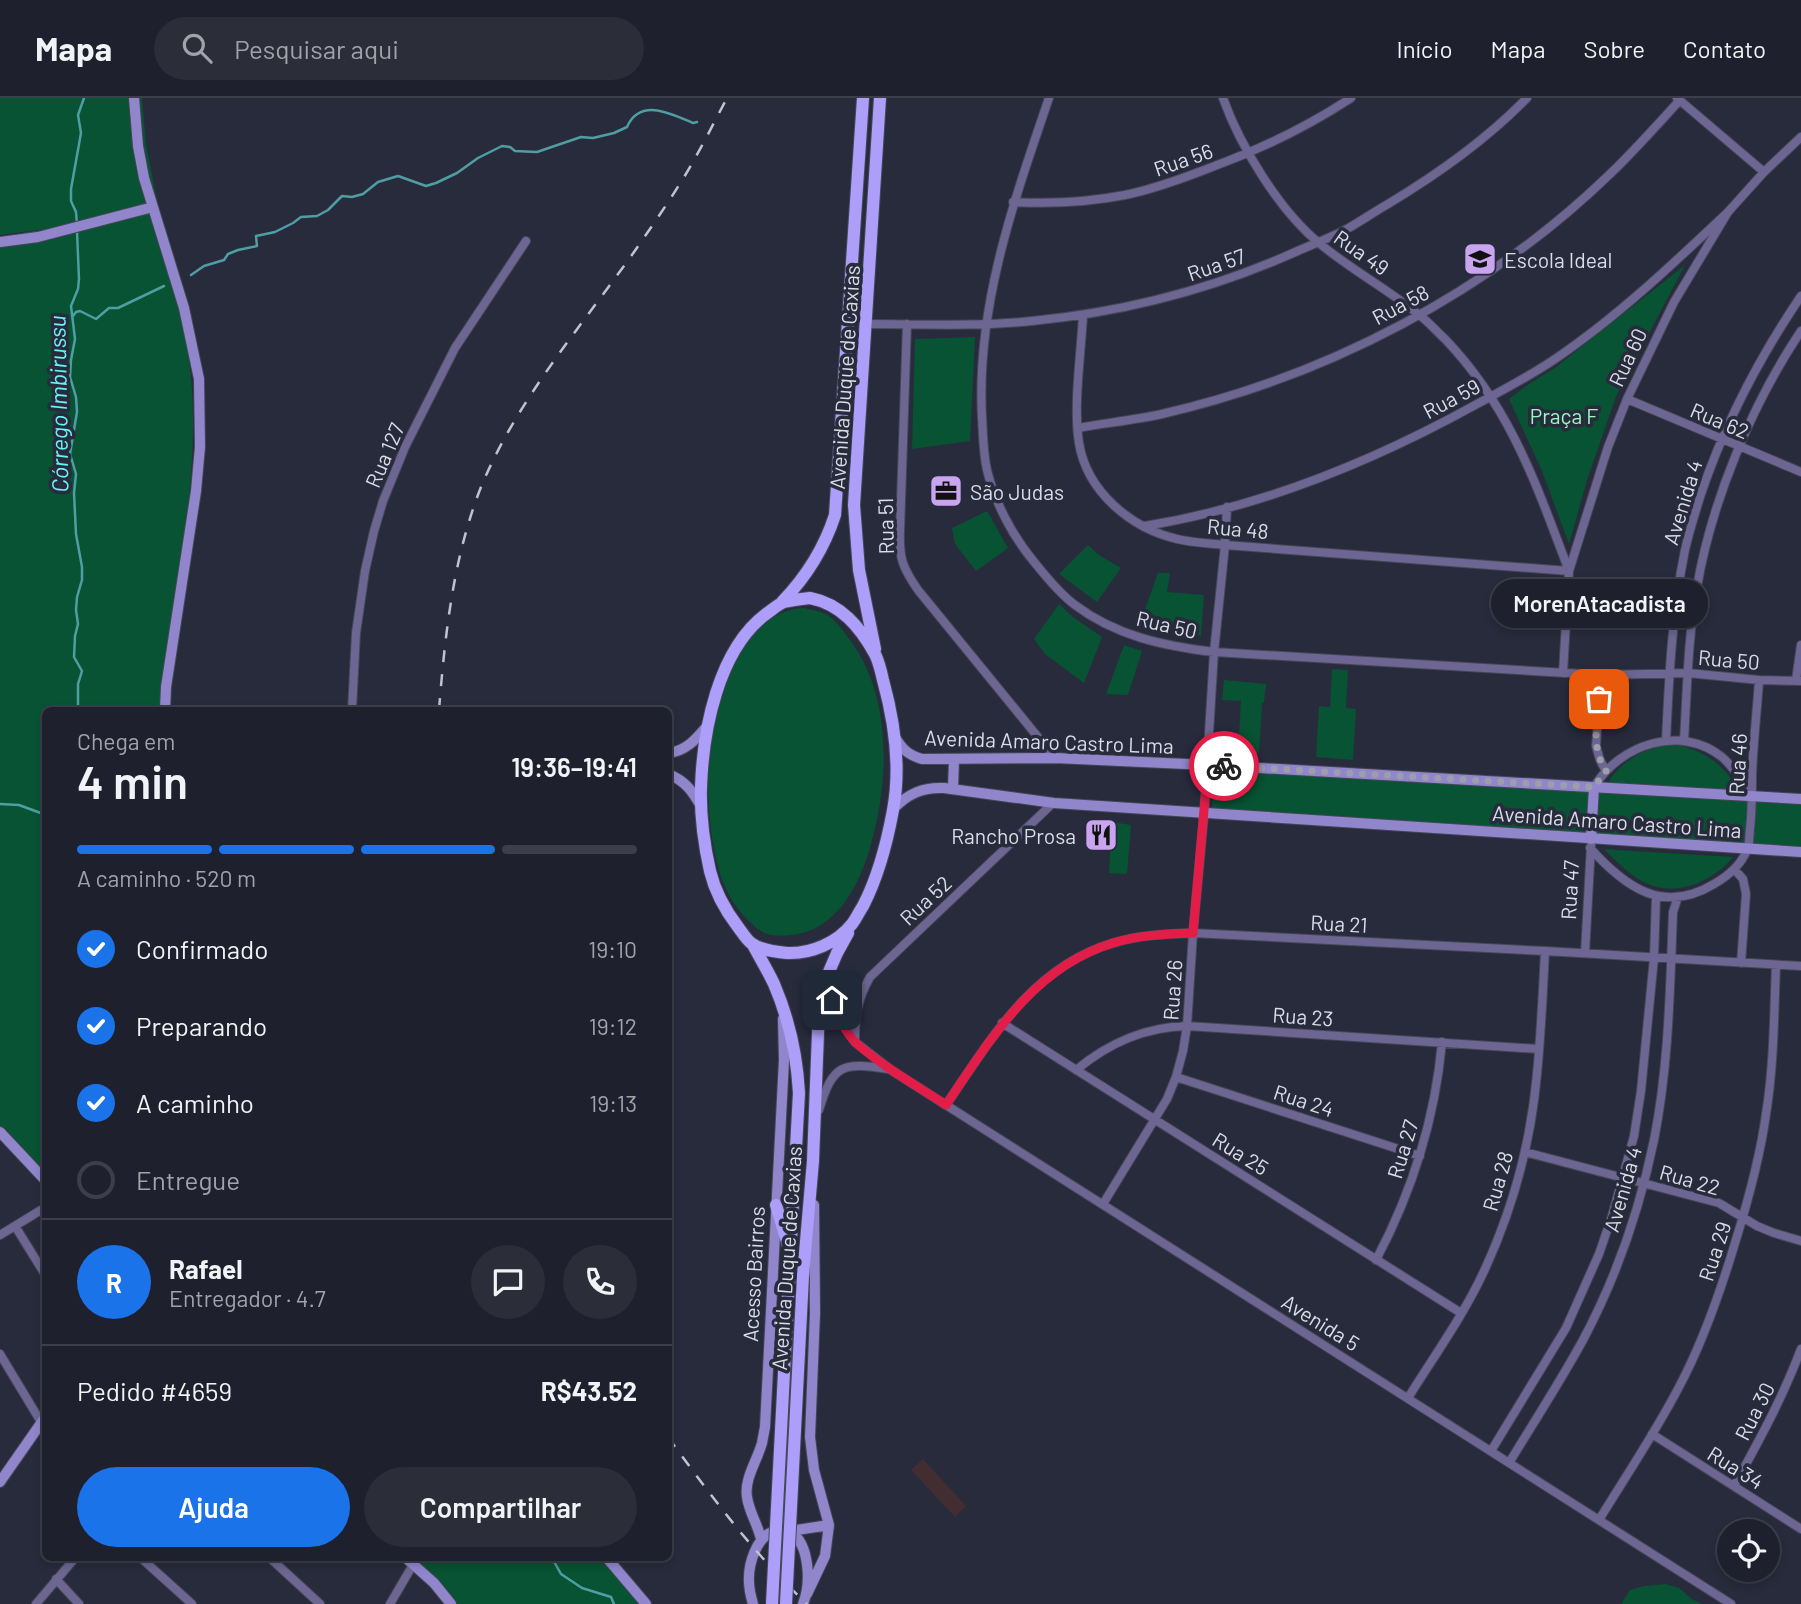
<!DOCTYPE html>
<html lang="pt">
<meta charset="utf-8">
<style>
body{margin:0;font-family:Barlow,sans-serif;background:#2b2d39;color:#f1f3f6;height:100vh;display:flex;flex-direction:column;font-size:26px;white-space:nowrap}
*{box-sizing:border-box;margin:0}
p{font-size:23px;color:#a1a3aa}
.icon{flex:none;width:38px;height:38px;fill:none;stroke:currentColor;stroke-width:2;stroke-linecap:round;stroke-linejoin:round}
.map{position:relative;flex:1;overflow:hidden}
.panel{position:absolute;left:42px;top:609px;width:630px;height:854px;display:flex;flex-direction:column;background:#1e202d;border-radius:10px;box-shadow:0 4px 10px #0003,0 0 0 2px #3c3e49}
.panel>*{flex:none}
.tools{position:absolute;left:1717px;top:1421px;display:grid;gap:14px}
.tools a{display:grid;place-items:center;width:63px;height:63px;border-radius:50%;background:#1e202d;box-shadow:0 4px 10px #0003,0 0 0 2px #3c3e49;font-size:35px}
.pin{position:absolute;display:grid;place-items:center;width:60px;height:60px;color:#fff;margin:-30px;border-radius:14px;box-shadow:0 4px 10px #0006}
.courier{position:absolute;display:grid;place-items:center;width:70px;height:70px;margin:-35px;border:5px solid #e11d48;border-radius:50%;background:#fff;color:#222;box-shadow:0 2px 9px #0007}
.bubble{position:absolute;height:49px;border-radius:24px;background:#1e202d;box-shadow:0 4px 10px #0003,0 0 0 2px #3c3e49;font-size:23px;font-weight:600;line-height:49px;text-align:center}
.headline em{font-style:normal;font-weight:600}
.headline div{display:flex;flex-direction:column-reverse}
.headline{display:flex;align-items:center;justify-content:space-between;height:119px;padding:0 35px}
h1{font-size:46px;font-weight:600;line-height:52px}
.bar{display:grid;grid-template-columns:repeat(4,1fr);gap:10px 7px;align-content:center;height:84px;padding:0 35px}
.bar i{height:9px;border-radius:5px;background:#3c3e49}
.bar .on{background:#1a73e8}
.bar p{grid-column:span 4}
.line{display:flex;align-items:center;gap:18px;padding:0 35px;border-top:2px solid #3c3e49}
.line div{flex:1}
.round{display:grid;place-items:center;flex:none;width:74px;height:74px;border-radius:37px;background:#2b2d39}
ol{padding:0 35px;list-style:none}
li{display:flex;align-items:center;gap:21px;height:77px}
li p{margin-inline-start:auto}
li .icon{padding:7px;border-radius:50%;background:#1a73e8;color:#fff;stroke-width:4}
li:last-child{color:#a1a3aa}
li i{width:38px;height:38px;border:4px solid #3c3e49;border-radius:50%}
.cta{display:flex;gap:14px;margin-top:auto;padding:14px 35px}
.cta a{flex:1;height:80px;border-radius:42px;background:#1a73e8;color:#fff;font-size:28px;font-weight:600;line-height:80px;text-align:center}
.cta a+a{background:#2b2d39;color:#f1f3f6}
header{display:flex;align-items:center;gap:42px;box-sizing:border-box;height:98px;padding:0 35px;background:#1e202d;border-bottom:2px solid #3c3e49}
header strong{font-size:33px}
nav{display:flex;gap:38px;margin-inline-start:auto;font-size:24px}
.search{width:490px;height:63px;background:#2b2d39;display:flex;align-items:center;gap:18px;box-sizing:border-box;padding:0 24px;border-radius:38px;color:#a1a3aa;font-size:26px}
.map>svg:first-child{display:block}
.commercial{fill:#422e31}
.green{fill:#075333}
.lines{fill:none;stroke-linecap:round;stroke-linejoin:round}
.stream{stroke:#4e9ea3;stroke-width:2.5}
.street-casing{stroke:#444757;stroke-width:10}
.secondary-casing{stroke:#444757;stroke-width:12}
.primary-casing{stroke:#444757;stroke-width:14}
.street{stroke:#6d6692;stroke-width:8}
.secondary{stroke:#9186cc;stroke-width:10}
.primary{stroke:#ad9ef9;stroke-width:12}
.rail{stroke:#c0c2ce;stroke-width:2.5;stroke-dasharray:12 12;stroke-linecap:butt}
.primary-bridge-casing{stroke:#444757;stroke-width:14;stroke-linecap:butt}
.primary-bridge{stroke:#ad9ef9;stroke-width:12}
.done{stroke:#9c9eab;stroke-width:7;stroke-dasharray:0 12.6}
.route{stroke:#e11d48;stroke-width:9}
.labels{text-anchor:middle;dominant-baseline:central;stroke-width:7;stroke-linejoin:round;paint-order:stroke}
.street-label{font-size:21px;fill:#dadce7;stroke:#282b3c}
.poi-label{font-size:21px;fill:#dadce7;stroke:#282b3c;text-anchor:start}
.park-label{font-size:21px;fill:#96fac3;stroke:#282b3c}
.water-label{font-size:23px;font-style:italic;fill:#67f4f7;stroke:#282b3c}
</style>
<header>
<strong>Mapa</strong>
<div class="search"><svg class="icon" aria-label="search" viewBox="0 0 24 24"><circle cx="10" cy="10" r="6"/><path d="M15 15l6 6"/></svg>Pesquisar aqui</div>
<nav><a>Início</a><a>Mapa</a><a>Sobre</a><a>Contato</a></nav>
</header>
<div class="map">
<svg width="1801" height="1506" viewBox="0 0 1801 1506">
<rect width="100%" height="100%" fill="#282b3c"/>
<!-- commercial -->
<path class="commercial" d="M923,1361L966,1408L955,1419L911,1372Z"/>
<!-- green -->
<path class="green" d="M0,0H142L146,46L157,102L148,104C165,162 186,220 191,280C197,344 189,407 180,470C173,518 167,565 160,612H46L45,1081L0,1032V139L43,131L0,137Z
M1685,167L1617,296L1588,379L1569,446L1542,373L1509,301L1529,286L1556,269Z
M975,239L970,343L912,351L915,241Z
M987,413L1008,450L976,473L955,446L952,430Z
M1088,447L1099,457L1121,470L1097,504L1059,476Z
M1158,475H1170L1167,494L1204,497L1201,538L1158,531L1140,525Z
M1059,506L1073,519L1102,539L1084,585L1045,556L1034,541Z
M804,510C813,512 822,513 829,518C836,523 842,531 847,538C892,595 890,679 871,746C858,794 830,844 772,837C763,836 757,831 750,824C733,809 722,787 717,765C711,740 708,712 708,686C709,629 733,513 804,510Z
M1124,547L1142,553L1128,597L1106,596Z
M1332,571L1348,572L1346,610L1356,611L1353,662L1316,659L1319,608L1330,609Z
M1224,582L1266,586L1264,604L1262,605L1259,655L1238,656L1241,603L1222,602Z
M1682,648C1711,656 1725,670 1741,694L1608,685C1617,668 1639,653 1659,649C1666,647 1675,648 1682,648Z
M1215,670L1801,704V751L1589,739L1212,710Z
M1112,724L1131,727L1127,776L1109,775Z
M1604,751L1616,752L1733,759C1714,783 1677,799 1648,786C1631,779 1617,764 1604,751Z
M406,1460H609L647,1506H452Z
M1666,1486L1679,1490L1693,1502L1703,1506H1621L1630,1492L1644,1488Z"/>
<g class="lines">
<!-- stream -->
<path class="stream" d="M77,126L76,114L71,103V91L81,35L78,17L84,0
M77,133L79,181L78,191L71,208L75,241L71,262L70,279L76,299L77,314L70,356L76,376L74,395L76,436L82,469V482L77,499L76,512L78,526L75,538L74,559L82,573L78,586V612
M191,177L204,168L224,162L228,156L238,152L257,148L256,138L275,134L293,125L301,119L317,118L328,112L342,98L352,99L363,96L378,84L398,78L426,88L436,85L457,75L478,60L502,48L510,49L515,53L537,54L581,39L593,40L614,35L627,29C640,0 670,15 693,25L697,24
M73,218L76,214L80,213L96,221L109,210H118L164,188
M0,706L19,707L46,717
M552,1460L561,1476L582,1490L611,1499L614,1506"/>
<defs>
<path id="street" d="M1049,0C1014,103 976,208 982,319C983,336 983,354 987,372C995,405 1013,439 1035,465C1047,480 1060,496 1075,507C1116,538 1164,548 1214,554L1601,577L1688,575L1759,582L1801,583
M1677,0L1764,74
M1013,104C1050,106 1089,104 1125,97C1155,91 1184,80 1212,69C1261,51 1307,29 1351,0
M1083,217C1081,256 1073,308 1079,345C1087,394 1131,430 1177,441C1193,445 1209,445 1225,447L1569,473C1536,386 1511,310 1445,241C1436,233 1428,223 1418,216C1386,190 1350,171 1319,145C1279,112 1240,48 1223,0
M867,226C922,226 977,229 1032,223C1123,214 1210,192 1293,155C1311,147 1330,140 1347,131C1361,123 1374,114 1388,106C1438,76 1486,42 1527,0
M907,226L900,432C899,460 902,469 918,492L1055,660
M1627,301L1801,374
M1078,330C1106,325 1134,322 1162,316C1328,278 1488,194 1610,76C1635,52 1657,27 1680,2
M1145,428C1262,409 1374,363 1477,306C1503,292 1530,278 1555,261C1617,219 1673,166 1728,114
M1563,575L1569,473L1608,349L1627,301L1674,204L1728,114L1764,74L1801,39
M1601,577L1596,648L1600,662L1606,673
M1796,582L1801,547
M352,612L356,535L365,473L374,433L383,403L405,349L455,250L526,143
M1666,643C1669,579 1672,515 1685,452C1689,434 1695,415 1701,396C1725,325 1759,260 1801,198
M1684,643C1687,592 1688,539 1697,489C1712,402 1752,306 1801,233
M1594,689C1620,646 1681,626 1722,659C1735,670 1743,685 1753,698
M1590,750C1625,789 1663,817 1714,786C1728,778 1741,767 1747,752C1750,746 1749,738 1750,731C1752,713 1752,696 1752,678C1753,646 1757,614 1759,582
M1734,771L1743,781L1746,796L1741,865
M1585,855L1591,747
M826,886L838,919L855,944L891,972L1731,1506
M1002,925L1461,1215
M855,944C855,918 857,902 870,879L1053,705
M1076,972C1109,945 1144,929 1187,928L1539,951
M1176,979L1420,1058
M946,1007C991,941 1032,869 1113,845C1139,837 1166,836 1193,835L1545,853L1801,868
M819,1012C833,966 842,964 888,971
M1525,1054L1719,1105L1757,1128L1774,1135L1801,1143
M1103,1106L1167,1001L1176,979L1183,953L1187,928L1193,835L1204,716L1214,554L1225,447L1227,409
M15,1128L46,1178
M0,1137L46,1109
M1376,1162C1412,1094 1435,1021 1442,944
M0,1256L41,1324
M1408,1300C1434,1258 1464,1217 1485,1171C1513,1110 1531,1043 1537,976C1541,935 1543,894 1545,853
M1652,1336L1801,1431
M1491,1353L1566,1230L1599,1156L1612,1118L1634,1038L1641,993L1654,860L1656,799
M1509,1365C1534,1324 1560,1284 1583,1242C1616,1180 1640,1110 1654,1042C1669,967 1670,889 1673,814L1678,799
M1734,1388C1759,1343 1783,1299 1801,1251
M1599,1422C1626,1378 1655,1335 1679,1289C1703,1244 1720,1195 1735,1145C1748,1103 1760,1060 1766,1016C1774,967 1774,916 1776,867
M141,1460L192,1506
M270,1460L320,1506
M56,1481L79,1506
M36,1506L75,1460
M390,1506L414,1465"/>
<path id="secondary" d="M134,0L138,48L144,80L184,210L199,281L200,349L196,393L166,589L165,612
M0,144L38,139L153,109
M895,639C902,651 908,657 922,661L1055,660L1208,667L1801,701
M668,655C687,653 697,640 708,627
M668,676C686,683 693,694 702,710
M953,691L954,662
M893,711C908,696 922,689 944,690L1054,705L1801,754
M1591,741L1594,689
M0,1034L46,1083
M0,1384L46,1318
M790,1433L829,1427
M761,1441C758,1427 749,1414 747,1399C744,1381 757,1363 762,1345C763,1340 764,1334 765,1329L784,962L783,921
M406,1460L434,1485L451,1506
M607,1460L646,1506
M807,1496L825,1458L829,1427L814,1372L810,1339L815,1215L814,1107
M753,1506C751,1499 749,1491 749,1484C748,1467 756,1438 775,1433C780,1432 786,1430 791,1434C810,1447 811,1486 803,1506"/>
<path id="primary" d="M810,500C841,506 860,529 875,556C879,564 881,573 883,582C894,622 901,670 893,712C887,745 878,779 863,808C859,814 856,821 852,826C837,845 811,856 787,855C776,854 760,852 751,845C746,841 742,834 738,829C725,812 715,794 710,773C704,746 700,716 701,689C703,632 718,552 766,516C772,512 777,507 784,504C792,502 801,501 810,500Z
M782,504C807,478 824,451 835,417L863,0
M875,551L859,472L854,407L880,0
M753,847C760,860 768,873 774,886C789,921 797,958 799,995L789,1178
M776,1107L788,1147
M803,1178L813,1063L819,910L825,883L837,855L848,835"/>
</defs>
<!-- street casing -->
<use href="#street" class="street-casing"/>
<!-- secondary casing -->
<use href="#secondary" class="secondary-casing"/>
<!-- primary casing -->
<use href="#primary" class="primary-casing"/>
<!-- street -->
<use href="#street" class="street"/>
<!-- secondary -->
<use href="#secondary" class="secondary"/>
<!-- primary -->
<use href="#primary" class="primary"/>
<!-- rail -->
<path class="rail" d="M439,612C445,537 453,460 481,389C517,302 580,230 634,154C650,131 666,108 681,84C698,57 712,28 727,0
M668,1339C711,1398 754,1456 807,1506"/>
<defs>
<path id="primary-bridge" d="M772,1506L789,1178
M786,1506L803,1178"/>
</defs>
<!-- primary-bridge casing -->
<use href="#primary-bridge" class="primary-bridge-casing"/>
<!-- primary-bridge -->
<use href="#primary-bridge" class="primary-bridge"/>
</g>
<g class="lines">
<!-- done -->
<path class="done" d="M1224,668L1594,689L1606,673C1591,649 1597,628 1599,601"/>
<!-- route -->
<path class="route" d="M832,902C838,917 844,933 856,945C883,969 916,987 946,1007C990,942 1033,869 1113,845C1139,837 1166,836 1193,835L1208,667L1224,668"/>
</g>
<!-- icons -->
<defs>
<symbol id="school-square" viewBox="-11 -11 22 22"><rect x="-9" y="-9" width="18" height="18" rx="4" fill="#c8a5ee" stroke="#282b3c"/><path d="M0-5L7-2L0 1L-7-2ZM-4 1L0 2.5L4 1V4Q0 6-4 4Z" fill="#111"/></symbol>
<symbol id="office-square" viewBox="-11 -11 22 22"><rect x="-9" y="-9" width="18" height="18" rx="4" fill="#c8a5ee" stroke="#282b3c"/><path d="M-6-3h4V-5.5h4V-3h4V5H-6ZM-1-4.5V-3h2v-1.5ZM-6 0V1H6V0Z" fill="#111"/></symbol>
<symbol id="restaurant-square" viewBox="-11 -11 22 22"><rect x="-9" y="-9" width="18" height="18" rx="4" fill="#c8a5ee" stroke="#282b3c"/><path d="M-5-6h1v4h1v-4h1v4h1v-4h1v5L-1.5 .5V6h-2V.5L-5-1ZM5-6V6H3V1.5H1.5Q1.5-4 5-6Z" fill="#111"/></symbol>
</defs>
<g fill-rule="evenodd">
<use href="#school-square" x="1461" y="142" width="38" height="38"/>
<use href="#office-square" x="927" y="374" width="38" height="38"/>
<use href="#restaurant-square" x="1082" y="718" width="38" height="38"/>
</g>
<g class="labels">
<!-- street labels -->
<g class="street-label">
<text transform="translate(1183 61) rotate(-19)">Rua 56</text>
<text transform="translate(1362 154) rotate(35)">Rua 49</text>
<text transform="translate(1216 166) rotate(-19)">Rua 57</text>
<text transform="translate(1400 206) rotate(-28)">Rua 58</text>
<text transform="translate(1627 259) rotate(-65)">Rua 60</text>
<text transform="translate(844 279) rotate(-86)">Avenida Duque de Caxias</text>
<text transform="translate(1451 300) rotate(-28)">Rua 59</text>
<text transform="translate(1720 322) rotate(23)">Rua 62</text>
<text transform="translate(384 357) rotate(-67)">Rua 127</text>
<text transform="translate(1682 404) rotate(-73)">Avenida 4</text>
<text transform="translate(885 428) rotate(-91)">Rua 51</text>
<text transform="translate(1238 430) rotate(5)">Rua 48</text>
<text transform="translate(1167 526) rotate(13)">Rua 50</text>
<text transform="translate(1729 561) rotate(5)">Rua 50</text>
<text transform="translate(1049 643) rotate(2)">Avenida Amaro Castro Lima</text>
<text transform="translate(1737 666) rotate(-87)">Rua 46</text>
<text transform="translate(1617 723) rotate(4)">Avenida Amaro Castro Lima</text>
<text transform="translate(1569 792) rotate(-87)">Rua 47</text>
<text transform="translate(925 802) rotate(-43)">Rua 52</text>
<text transform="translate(1339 825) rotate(3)">Rua 21</text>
<text transform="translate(1172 892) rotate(-86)">Rua 26</text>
<text transform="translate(1303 918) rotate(4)">Rua 23</text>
<text transform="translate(1304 1002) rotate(18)">Rua 24</text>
<text transform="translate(1402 1051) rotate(-73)">Rua 27</text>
<text transform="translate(1241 1055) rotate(32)">Rua 25</text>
<text transform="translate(1690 1081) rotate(16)">Rua 22</text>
<text transform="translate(1497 1083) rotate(-74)">Rua 28</text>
<text transform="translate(1622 1091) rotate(-74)">Avenida 4</text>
<text transform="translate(1714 1153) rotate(-72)">Rua 29</text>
<text transform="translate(786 1160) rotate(-86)">Avenida Duque de Caxias</text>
<text transform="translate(753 1176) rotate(-87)">Acesso Bairros</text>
<text transform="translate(1321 1224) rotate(32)">Avenida 5</text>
<text transform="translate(1754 1313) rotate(-63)">Rua 30</text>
<text transform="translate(1736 1369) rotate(32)">Rua 34</text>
</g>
<!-- poi labels -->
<g class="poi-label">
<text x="1504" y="161">Escola Ideal</text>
<text x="970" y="393">São Judas</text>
<text x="1076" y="737" text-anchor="end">Rancho Prosa</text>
</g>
<!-- park labels -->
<g class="park-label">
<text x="1564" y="317">Praça F</text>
</g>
<!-- water labels -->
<g class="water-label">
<text transform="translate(58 306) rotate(-91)">Córrego Imbirussu</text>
</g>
</g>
</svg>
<div class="tools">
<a><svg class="icon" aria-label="locate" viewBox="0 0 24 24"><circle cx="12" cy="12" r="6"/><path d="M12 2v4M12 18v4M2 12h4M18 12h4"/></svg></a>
</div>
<div class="pin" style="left:1599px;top:601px;background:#ea580c"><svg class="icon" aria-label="bag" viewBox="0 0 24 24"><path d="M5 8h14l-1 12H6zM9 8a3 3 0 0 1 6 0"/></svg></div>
<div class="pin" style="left:832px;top:902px;background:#1f2937"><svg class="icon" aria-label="home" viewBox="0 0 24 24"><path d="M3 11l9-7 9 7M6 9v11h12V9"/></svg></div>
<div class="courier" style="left:1224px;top:668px"><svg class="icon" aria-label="bike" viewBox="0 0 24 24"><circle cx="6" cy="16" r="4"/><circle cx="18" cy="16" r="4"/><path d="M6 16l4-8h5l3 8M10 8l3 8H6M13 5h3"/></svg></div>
<div class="bubble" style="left:1491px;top:481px;width:217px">MorenAtacadista</div>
<section class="panel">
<div class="headline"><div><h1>4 min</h1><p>Chega em</p></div><em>19:36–19:41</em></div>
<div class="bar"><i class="on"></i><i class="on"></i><i class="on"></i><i></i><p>A caminho · 520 m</p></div>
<ol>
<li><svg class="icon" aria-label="check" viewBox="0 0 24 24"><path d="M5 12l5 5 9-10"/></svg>Confirmado<p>19:10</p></li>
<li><svg class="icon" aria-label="check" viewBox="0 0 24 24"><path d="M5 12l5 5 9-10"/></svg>Preparando<p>19:12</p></li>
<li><svg class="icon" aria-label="check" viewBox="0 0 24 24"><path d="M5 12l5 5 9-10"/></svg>A caminho<p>19:13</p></li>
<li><i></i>Entregue</li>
</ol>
<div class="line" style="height:126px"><b class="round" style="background:#1a73e8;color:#fff">R</b><div><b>Rafael</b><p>Entregador · 4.7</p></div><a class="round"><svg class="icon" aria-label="chat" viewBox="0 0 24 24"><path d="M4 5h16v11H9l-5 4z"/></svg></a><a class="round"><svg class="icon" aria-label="phone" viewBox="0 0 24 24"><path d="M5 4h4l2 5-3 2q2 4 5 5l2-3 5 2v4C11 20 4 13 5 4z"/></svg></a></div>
<div class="line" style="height:91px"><div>Pedido #4659</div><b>R$43.52</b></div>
<div class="cta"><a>Ajuda</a><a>Compartilhar</a></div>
</section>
</div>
